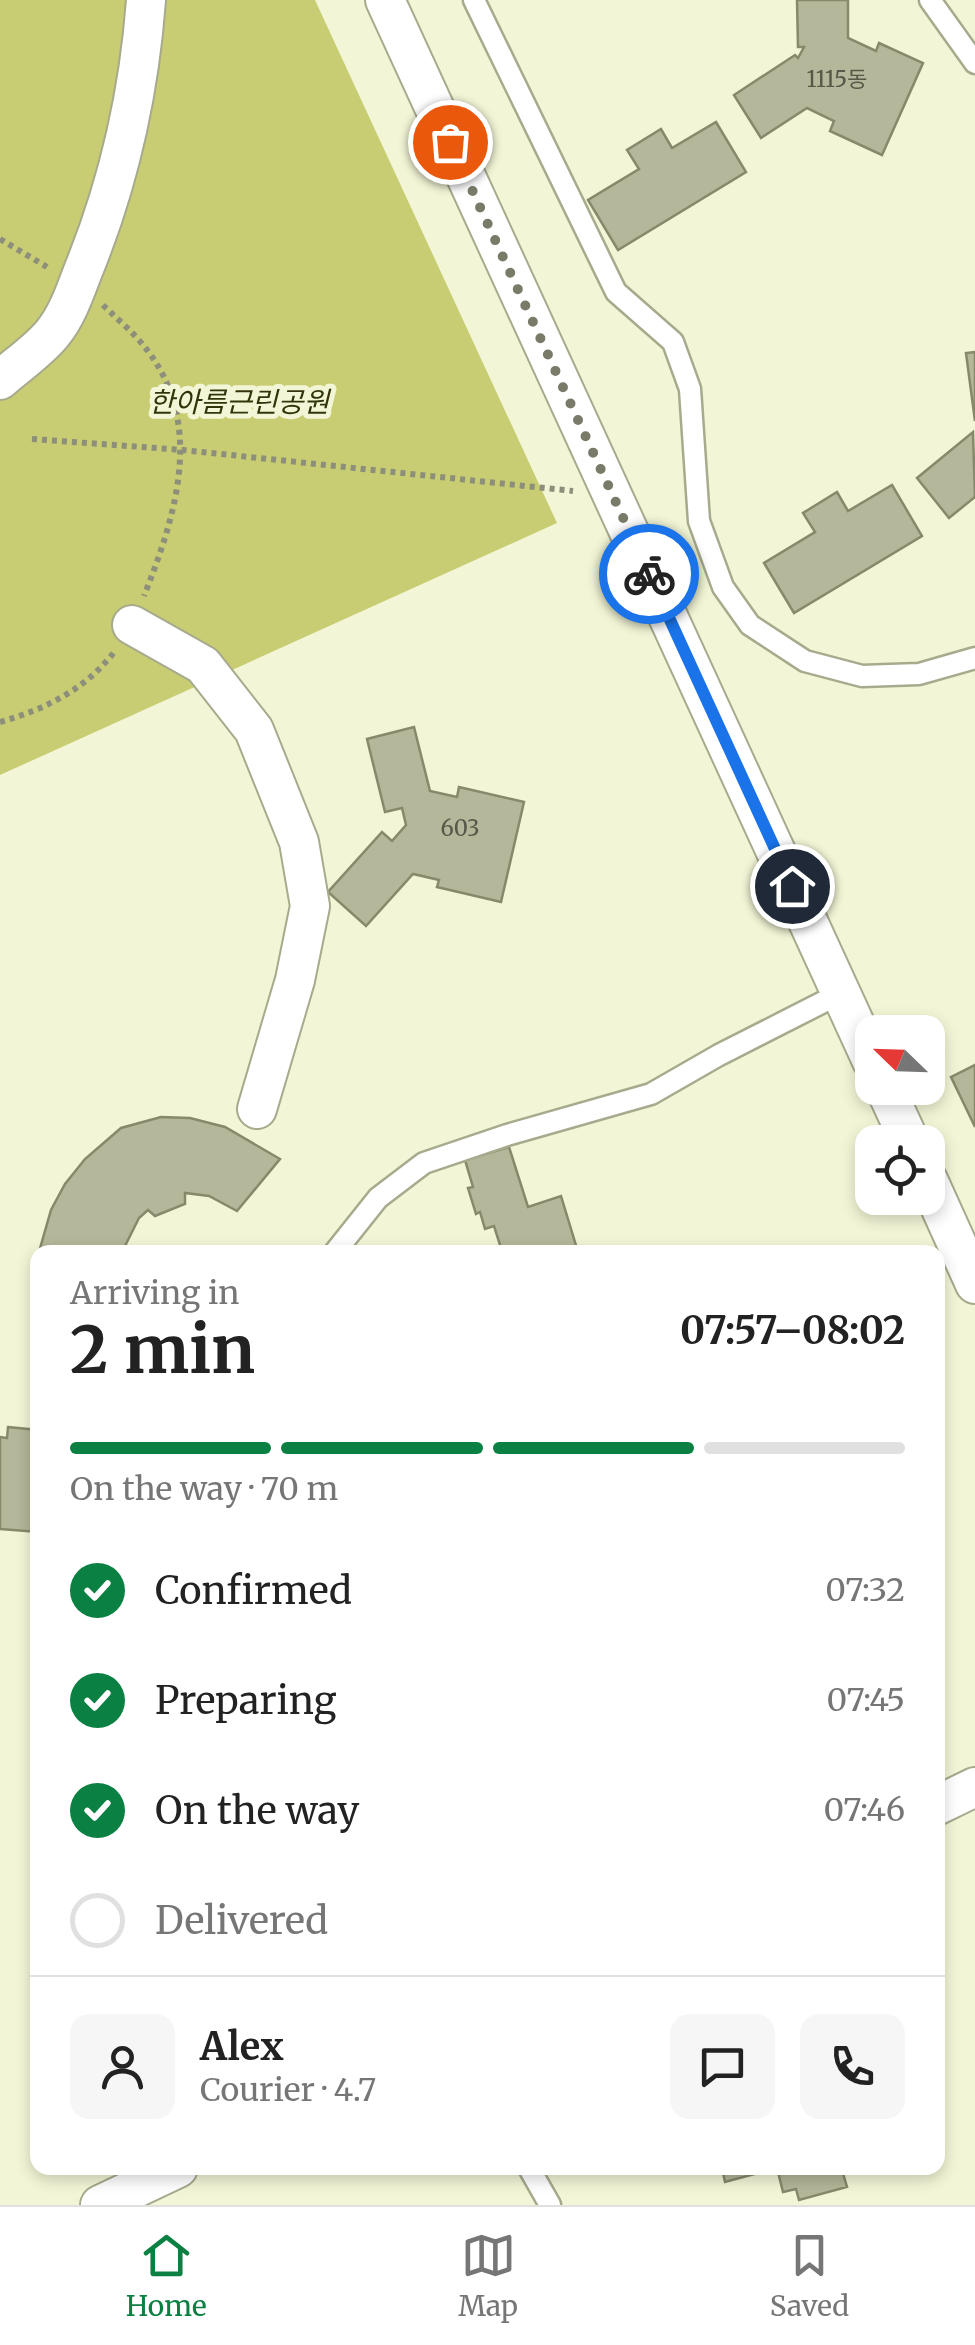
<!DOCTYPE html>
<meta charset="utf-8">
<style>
body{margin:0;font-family:Merriweather,"Noto Sans KR",serif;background:#f6f6f6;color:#222;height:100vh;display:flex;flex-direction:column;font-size:38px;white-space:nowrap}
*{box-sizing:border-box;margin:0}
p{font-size:32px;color:#767676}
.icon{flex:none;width:55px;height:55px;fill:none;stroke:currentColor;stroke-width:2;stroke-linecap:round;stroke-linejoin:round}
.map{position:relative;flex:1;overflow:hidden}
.sheet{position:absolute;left:30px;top:1245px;width:915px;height:930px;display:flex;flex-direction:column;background:#fff;border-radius:20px;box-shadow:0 5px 15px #0003}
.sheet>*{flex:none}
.needle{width:65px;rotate:293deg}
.controls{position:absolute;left:855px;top:1015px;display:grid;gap:20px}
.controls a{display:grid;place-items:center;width:90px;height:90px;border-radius:20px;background:#fff;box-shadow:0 5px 15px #0003;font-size:50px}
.pin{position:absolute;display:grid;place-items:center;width:85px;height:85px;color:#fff;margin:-42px;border:5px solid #fff;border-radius:50%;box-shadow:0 2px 10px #0007}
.courier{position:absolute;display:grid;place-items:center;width:100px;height:100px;margin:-50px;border:8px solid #1a73e8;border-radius:50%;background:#fff;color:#222;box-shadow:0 2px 12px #0007}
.head em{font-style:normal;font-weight:700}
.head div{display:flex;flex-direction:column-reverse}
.head{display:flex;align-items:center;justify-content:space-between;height:170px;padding:0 40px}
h1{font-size:65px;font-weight:700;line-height:75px}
.bar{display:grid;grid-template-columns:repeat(4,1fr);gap:15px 10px;align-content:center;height:120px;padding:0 40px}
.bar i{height:12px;border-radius:8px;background:#e0e0e0}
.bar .on{background:#0b8043}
.bar p{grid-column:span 4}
.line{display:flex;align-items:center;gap:25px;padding:0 40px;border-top:2px solid #e0e0e0}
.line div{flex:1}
.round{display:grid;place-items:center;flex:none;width:105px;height:105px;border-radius:20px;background:#f6f6f6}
ol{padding:0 40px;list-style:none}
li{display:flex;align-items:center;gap:30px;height:110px}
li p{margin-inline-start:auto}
li .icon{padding:10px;border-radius:50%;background:#0b8043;color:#fff;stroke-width:4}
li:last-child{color:#767676}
li i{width:55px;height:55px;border:5px solid #e0e0e0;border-radius:50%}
.dock{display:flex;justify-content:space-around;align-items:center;height:140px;border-top:2px solid #e0e0e0;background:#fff;font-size:28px;color:#767676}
.dock a{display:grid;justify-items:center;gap:5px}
.dock .on{color:#0b8043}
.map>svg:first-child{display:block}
.green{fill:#c8cd73}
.building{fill:#b4b799;stroke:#87896c;stroke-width:2.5}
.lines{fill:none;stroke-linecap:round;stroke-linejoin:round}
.lane-casing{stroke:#a7aa8c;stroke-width:25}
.street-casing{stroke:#a7aa8c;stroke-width:42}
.path{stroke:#8d8f7a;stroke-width:6;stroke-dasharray:5 5;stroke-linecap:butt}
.lane{stroke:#fff;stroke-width:20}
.street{stroke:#fff;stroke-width:38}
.done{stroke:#797b68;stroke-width:10;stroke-dasharray:0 18}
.route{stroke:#1a73e8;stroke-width:12}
.labels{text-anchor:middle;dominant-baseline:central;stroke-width:10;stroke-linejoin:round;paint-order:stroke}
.number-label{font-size:22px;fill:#575848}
.park-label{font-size:28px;font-style:italic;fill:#32340a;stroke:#f3f6d6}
</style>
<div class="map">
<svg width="975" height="2205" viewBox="0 0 975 2205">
<rect width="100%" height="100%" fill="#f3f6d6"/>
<!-- green -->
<path class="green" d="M0,0H315L557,523L0,775Z"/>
<!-- building -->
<path class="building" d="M797,0H848V38L876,51L879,43L923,63L882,155L830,131L834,121L807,108L761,138L734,95L795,55L798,58L804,47H798Z
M716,122L746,172L618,250L588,200L639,169L627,150L661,129L672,148Z
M975,352V421L966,353Z
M973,432L975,497L949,518L917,478Z
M892,485L922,536L794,613L764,563L815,532L803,513L837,492L848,511Z
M414,727L430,791L457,797L459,787L524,802L501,902L437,887L439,880L413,874L366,926L328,892L382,832L392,841L406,825L402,808L385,812L367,739Z
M975,1065V1127L951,1077Z
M161,1117L190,1118L225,1127L280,1159L237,1211L209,1196L185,1193V1204L155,1216L148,1210L139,1218L122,1252H39L51,1210L65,1184L85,1159L121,1128Z
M509,1147L528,1207L561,1196L578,1252H487L501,1248L494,1226L485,1229L480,1212L476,1214L468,1188L473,1187L465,1160Z
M8,1427L38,1430V1532L0,1529V1437L7,1438Z
M722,2168H850L842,2170L847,2187L799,2200L796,2189L783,2192L777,2168L725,2182Z"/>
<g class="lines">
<defs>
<path id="lane" d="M474,0L616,292L673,342L690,389L699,521L723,587L750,625L805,661L862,676L919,674L975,658
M930,0L975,63
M335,1252L378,1198L424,1163L507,1135L651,1094L719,1055L841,993
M529,2168L550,2205"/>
<path id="street" d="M385,0L872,1061
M0,380C17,365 38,351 52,334C67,316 75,292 83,271C119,183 139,95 146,0
M132,625L203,665L254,730L299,842L310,906L295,980L257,1109
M885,1088L910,1142
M928,1180L975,1284
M938,1805L975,1787
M100,2205L178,2168"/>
</defs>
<!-- lane casing -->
<use href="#lane" class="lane-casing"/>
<!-- street casing -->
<use href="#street" class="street-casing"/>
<!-- path -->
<path class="path" d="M0,239L47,267
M103,305C114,316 126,326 136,337C208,414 178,510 144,596
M32,439L183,450L573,491
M0,722C46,709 86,689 115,651"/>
<!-- lane -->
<use href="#lane" class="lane"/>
<!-- street -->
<use href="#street" class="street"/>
</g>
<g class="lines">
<!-- done -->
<path class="done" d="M450,142L649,574"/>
<!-- route -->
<path class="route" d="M649,574L792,886"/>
</g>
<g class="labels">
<!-- number labels -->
<g class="number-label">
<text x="837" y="79">1115동</text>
<text x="460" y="828">603</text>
</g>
<!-- park labels -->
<g class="park-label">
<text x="239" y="402">한아름근린공원</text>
</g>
</g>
</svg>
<div class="controls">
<a><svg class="needle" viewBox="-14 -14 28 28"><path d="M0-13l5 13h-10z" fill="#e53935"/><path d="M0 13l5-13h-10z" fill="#767676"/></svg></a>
<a><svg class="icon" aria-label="locate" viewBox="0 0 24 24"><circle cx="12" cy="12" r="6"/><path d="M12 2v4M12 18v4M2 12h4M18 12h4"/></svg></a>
</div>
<div class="pin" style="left:450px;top:142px;background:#ea580c"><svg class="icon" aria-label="bag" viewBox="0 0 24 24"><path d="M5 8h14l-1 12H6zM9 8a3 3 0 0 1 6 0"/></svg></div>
<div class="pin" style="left:792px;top:886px;background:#1f2937"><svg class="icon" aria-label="home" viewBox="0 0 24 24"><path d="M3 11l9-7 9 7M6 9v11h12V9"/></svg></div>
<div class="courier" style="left:649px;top:574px"><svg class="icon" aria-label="bike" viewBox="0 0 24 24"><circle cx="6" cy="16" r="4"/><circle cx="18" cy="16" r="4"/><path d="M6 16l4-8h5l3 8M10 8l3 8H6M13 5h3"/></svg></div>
<section class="sheet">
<div class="head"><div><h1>2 min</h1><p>Arriving in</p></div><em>07:57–08:02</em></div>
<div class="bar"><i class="on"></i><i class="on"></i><i class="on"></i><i></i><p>On the way · 70 m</p></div>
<ol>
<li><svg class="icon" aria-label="check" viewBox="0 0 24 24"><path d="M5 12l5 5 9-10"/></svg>Confirmed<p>07:32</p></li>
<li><svg class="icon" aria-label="check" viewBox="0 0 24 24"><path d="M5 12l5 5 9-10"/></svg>Preparing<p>07:45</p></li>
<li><svg class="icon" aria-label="check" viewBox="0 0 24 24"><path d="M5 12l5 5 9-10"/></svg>On the way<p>07:46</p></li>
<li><i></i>Delivered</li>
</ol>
<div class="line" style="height:180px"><a class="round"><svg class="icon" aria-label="person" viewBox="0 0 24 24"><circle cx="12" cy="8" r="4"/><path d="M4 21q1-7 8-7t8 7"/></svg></a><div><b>Alex</b><p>Courier · 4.7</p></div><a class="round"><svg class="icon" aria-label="chat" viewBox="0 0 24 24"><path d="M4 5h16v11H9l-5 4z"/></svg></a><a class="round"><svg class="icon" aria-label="phone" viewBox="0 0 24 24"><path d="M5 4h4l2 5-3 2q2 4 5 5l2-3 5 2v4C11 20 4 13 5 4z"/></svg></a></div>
</section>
</div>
<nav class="dock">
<a class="on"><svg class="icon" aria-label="home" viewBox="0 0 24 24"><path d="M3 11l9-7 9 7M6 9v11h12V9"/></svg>Home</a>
<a><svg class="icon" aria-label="map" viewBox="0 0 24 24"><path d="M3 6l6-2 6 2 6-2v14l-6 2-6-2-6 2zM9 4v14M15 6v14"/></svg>Map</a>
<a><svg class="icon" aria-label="saved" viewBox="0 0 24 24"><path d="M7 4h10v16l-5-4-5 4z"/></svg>Saved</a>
</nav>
